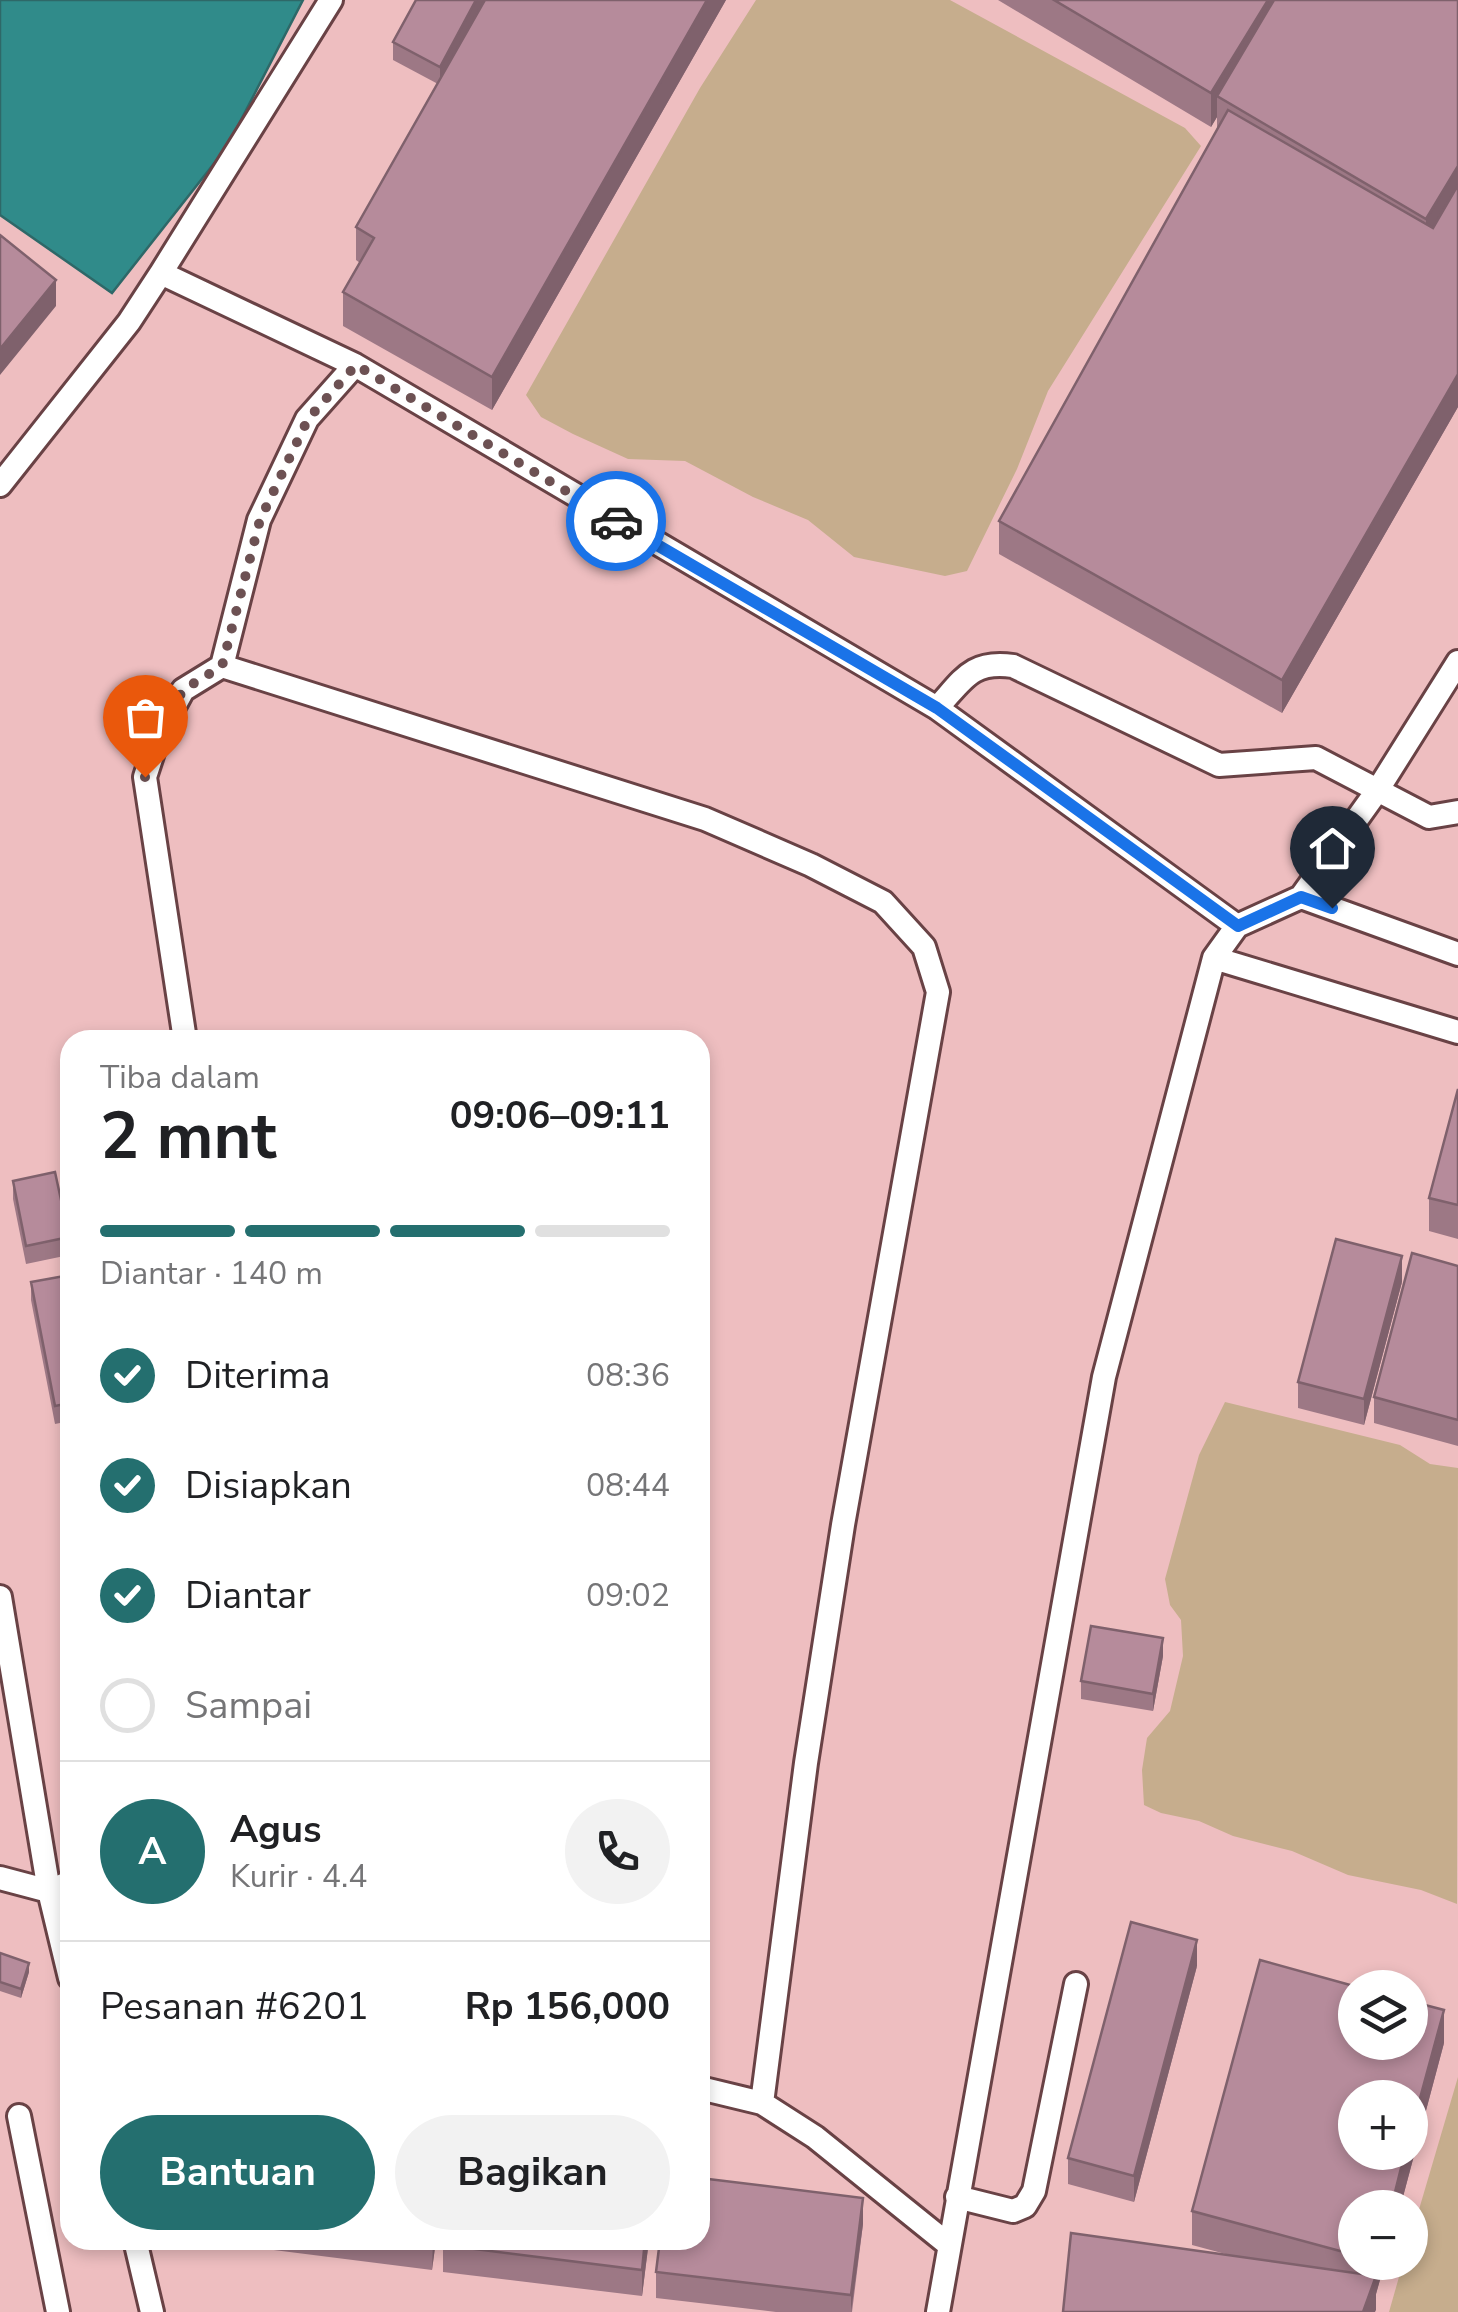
<!DOCTYPE html>
<html lang="id">
<meta charset="utf-8">
<style>
body{margin:0;font-family:"Nunito Sans",sans-serif;background:#f2f2f2;color:#202124;height:100vh;display:flex;flex-direction:column;font-size:38px;white-space:nowrap}
*{box-sizing:border-box;margin:0}
p{font-size:32px;color:#757577}
.icon{flex:none;width:55px;height:55px;fill:none;stroke:currentColor;stroke-width:2;stroke-linecap:round;stroke-linejoin:round}
.map{position:relative;flex:1;overflow:hidden}
.panel{position:absolute;left:60px;top:1030px;width:650px;height:1220px;display:flex;flex-direction:column;background:#fff;border-radius:30px;box-shadow:0 5px 15px #0003}
.panel>*{flex:none}
.buttons{position:absolute;left:1338px;top:1970px;display:grid;gap:20px}
.buttons a{display:grid;place-items:center;width:90px;height:90px;border-radius:50%;background:#fff;box-shadow:0 5px 15px #0003;font-size:50px}
.pin{position:absolute;display:grid;place-items:center;width:85px;height:85px;color:#fff;margin:-102px -42px;border-radius:50% 50% 50% 0;rotate:-45deg;box-shadow:0 0 10px #0007}
.pin .icon{rotate:45deg}
.courier{position:absolute;display:grid;place-items:center;width:100px;height:100px;margin:-50px;border:8px solid #1a73e8;border-radius:50%;background:#fff;color:#222;box-shadow:0 2px 12px #0007}
.overview em{font-style:normal;font-weight:700}
.overview div{display:flex;flex-direction:column-reverse}
.overview{display:flex;align-items:center;justify-content:space-between;height:170px;padding:0 40px}
h1{font-size:65px;font-weight:700;line-height:75px}
.bar{display:grid;grid-template-columns:repeat(4,1fr);gap:15px 10px;align-content:center;height:120px;padding:0 40px}
.bar i{height:12px;border-radius:8px;background:#e0e0e0}
.bar .active{background:#246f6f}
.bar p{grid-column:span 4}
.line{display:flex;align-items:center;gap:25px;padding:0 40px;border-top:2px solid #e0e0e0}
.line div{flex:1}
.round{display:grid;place-items:center;flex:none;width:105px;height:105px;border-radius:52px;background:#f2f2f2}
ol{padding:0 40px;list-style:none}
li{display:flex;align-items:center;gap:30px;height:110px}
li p{margin-inline-start:auto}
li .icon{padding:10px;border-radius:50%;background:#246f6f;color:#fff;stroke-width:4}
li:last-child{color:#757577}
li i{width:55px;height:55px;border:5px solid #e0e0e0;border-radius:50%}
.primary-button{display:flex;gap:20px;margin-top:auto;padding:20px 40px}
.primary-button a{flex:1;height:115px;border-radius:60px;background:#246f6f;color:#fff;font-size:40px;font-weight:700;line-height:115px;text-align:center}
.primary-button a+a{background:#f2f2f2;color:#202124}
.map>svg:first-child{display:block}
.green{fill:#c6ad8d}
.water{fill:#308b8a;stroke:#2e6868;stroke-width:2.5}
.lines{fill:none;stroke-linecap:round;stroke-linejoin:round}
.lane-casing{stroke:#694245;stroke-width:28}
.lane{stroke:#fff;stroke-width:22}
.wall{fill:#9d7885}
.shaded-wall{fill:#7f616c}
.building{fill:#b68b9b;stroke:#7f616c;stroke-width:2.5}
.done{stroke:#6d5153;stroke-width:10;stroke-dasharray:0 18}
.route{stroke:#1a73e8;stroke-width:12}
</style>
<div class="map">
<svg width="1458" height="2312" viewBox="0 0 1458 2312">
<rect width="100%" height="100%" fill="#eebec0"/>
<!-- green -->
<path class="green" d="M756,0H950L1185,128L1201,146L1048,391L1017,469L967,571L945,576L854,557L808,520L753,497L685,461L628,459L573,434L541,417L526,395L700,88Z
M1225,1402L1400,1445L1430,1464L1458,1468L1457,1904L1421,1890L1348,1875L1292,1851L1233,1836L1199,1821L1161,1813L1144,1805L1142,1770L1147,1738L1170,1711L1183,1656L1181,1620L1170,1605L1165,1579L1199,1455Z
M1458,2077V2312H1389L1403,2263L1410,2262V2240Z"/>
<!-- water -->
<path class="water" d="M0,0H303L227,147L112,293L0,215Z"/>
<g class="lines">
<defs>
<path id="lane" d="M161,273L331,0
M0,485L129,322L161,273L355,365L937,708L1237,926L1214,958L1104,1377L938,2312
M222,666L259,520L307,419L355,365
M937,708C963,680 971,660 1013,666L1219,765L1316,758L1429,817L1458,812
M1301,897L1377,791L1458,662
M1237,926L1301,897L1458,954
M1214,958L1458,1032
M185,1040L145,777L159,734L183,690L222,666L705,819L811,865L883,902L924,947L938,992L843,1525L806,1763L762,2103
M0,1597L49,1891L70,1978
M0,1878L49,1891L70,1882
M700,2088L762,2103L815,2137L949,2245
M19,2116L58,2312
M957,2197L1013,2211L1025,2206L1034,2191L1076,1984
M135,2240L152,2312"/>
</defs>
<!-- lane casing -->
<use href="#lane" class="lane-casing"/>
<!-- lane -->
<use href="#lane" class="lane"/>
</g>
<!-- wall -->
<path class="wall" d="M726,0L492,410L343,326V292L360,263L356,260V227L438,84L393,60V42Z
M998,0H1458V407L1282,713L999,554V521L1217,130V117L1211,127Z
M1458,1089V1239L1429,1231V1198Z
M13,1181L69,1237V1255L26,1264L13,1199Z
M1458,1266V1446L1374,1423V1397Z
M70,1275V1421L55,1424L31,1300V1282Z
M1402,1282L1364,1425L1298,1408V1382Z
M1163,1656L1153,1711L1081,1699V1681Z
M0,1953L29,1972L21,1998L0,1991Z
M1197,1966L1134,2202L1068,2184V2158Z
M1444,2043L1400,2208H1355V2262H1385L1376,2294V2310L1233,2256L1192,2245V2211Z
M863,2224L852,2312H776L656,2298V2272Z
M235,2240H436L432,2270L235,2245Z
M649,2240L642,2296L443,2272V2245Z"/>
<!-- shaded-wall -->
<path class="shaded-wall" d="M476,0H486L440,85V67Z
M707,0H726L492,410V377Z
M1268,0H1288L1217,96V117L1211,127V93Z
M1458,166V199L1426,252V219Z
M56,280V306L0,375V349Z
M1458,374V407L1282,713V680Z
M1402,1256V1282L1364,1425V1399Z
M1163,1638V1656L1153,1711V1694Z
M1197,1940V1966L1134,2202V2176Z
M29,1963V1972L21,1998V1989Z
M1444,2010V2043L1400,2208H1391L1405,2152H1410V2135Z
M863,2198V2224L851,2312V2295Z
M433,2240H436L432,2270Z
M645,2240H649L642,2296V2270Z
M1376,2262H1385L1376,2294Z
M1376,2276V2310L1375,2312H1363Z"/>
<!-- building -->
<path class="building" d="M416,0H476L440,67L393,42Z
M485,0H707L492,377L343,292L374,238L356,227Z
M1054,0H1268L1211,93Z
M1274,0H1458V166L1426,219L1217,96Z
M1228,110L1433,228L1458,185V374L1282,680L999,521Z
M0,235L56,280L0,349Z
M1458,1089V1205L1429,1198Z
M55,1172L69,1237L26,1246L13,1181Z
M1336,1239L1402,1256L1364,1399L1298,1382Z
M1412,1253L1458,1266V1420L1374,1397Z
M70,1275V1403L55,1406L31,1282Z
M1091,1626L1163,1638L1153,1694L1081,1681Z
M1131,1922L1197,1940L1134,2176L1068,2158Z
M0,1953L29,1963L21,1989L0,1982Z
M1260,1960L1361,1988H1355V2042H1410V2001L1444,2010L1410,2135V2098H1355V2152H1405L1391,2208H1355V2255L1192,2211Z
M700,2178L863,2198L851,2295L656,2272L660,2240H700Z
M1071,2233L1376,2276L1363,2312H1063Z
M399,2240H433L432,2244Z
M444,2240H645L642,2270L443,2245Z"/>
<g class="lines">
<!-- done -->
<path class="done" d="M145,777L159,734L183,690L222,666L260,520L308,419L356,365L616,521"/>
<!-- route -->
<path class="route" d="M616,521L937,708L1238,926L1301,897L1332,908"/>
</g>
</svg>
<div class="buttons">
<a><svg class="icon" aria-label="layers" viewBox="0 0 24 24"><path d="M12 4l9 5-9 5-9-5zM3 14l9 5 9-5"/></svg></a>
<a>+</a>
<a>−</a>
</div>
<div class="pin" style="left:145px;top:777px;background:#ea580c"><svg class="icon" aria-label="bag" viewBox="0 0 24 24"><path d="M5 8h14l-1 12H6zM9 8a3 3 0 0 1 6 0"/></svg></div>
<div class="pin" style="left:1332px;top:908px;background:#1f2937"><svg class="icon" aria-label="home" viewBox="0 0 24 24"><path d="M3 11l9-7 9 7M6 9v11h12V9"/></svg></div>
<div class="courier" style="left:616px;top:521px"><svg class="icon" aria-label="car" viewBox="0 0 24 24"><path d="M5 17H2v-5l4-1 3-4h7l3 4 3 1v5h-3M9 17h6M6 11h13"/><circle cx="7" cy="17" r="2"/><circle cx="17" cy="17" r="2"/></svg></div>
<section class="panel">
<div class="overview"><div><h1>2 mnt</h1><p>Tiba dalam</p></div><em>09:06–09:11</em></div>
<div class="bar"><i class="active"></i><i class="active"></i><i class="active"></i><i></i><p>Diantar · 140 m</p></div>
<ol>
<li><svg class="icon" aria-label="check" viewBox="0 0 24 24"><path d="M5 12l5 5 9-10"/></svg>Diterima<p>08:36</p></li>
<li><svg class="icon" aria-label="check" viewBox="0 0 24 24"><path d="M5 12l5 5 9-10"/></svg>Disiapkan<p>08:44</p></li>
<li><svg class="icon" aria-label="check" viewBox="0 0 24 24"><path d="M5 12l5 5 9-10"/></svg>Diantar<p>09:02</p></li>
<li><i></i>Sampai</li>
</ol>
<div class="line" style="height:180px"><b class="round" style="background:#246f6f;color:#fff">A</b><div><b>Agus</b><p>Kurir · 4.4</p></div><a class="round"><svg class="icon" aria-label="phone" viewBox="0 0 24 24"><path d="M5 4h4l2 5-3 2q2 4 5 5l2-3 5 2v4C11 20 4 13 5 4z"/></svg></a></div>
<div class="line" style="height:130px"><div>Pesanan #6201</div><b>Rp 156,000</b></div>
<div class="primary-button"><a>Bantuan</a><a>Bagikan</a></div>
</section>
</div>
